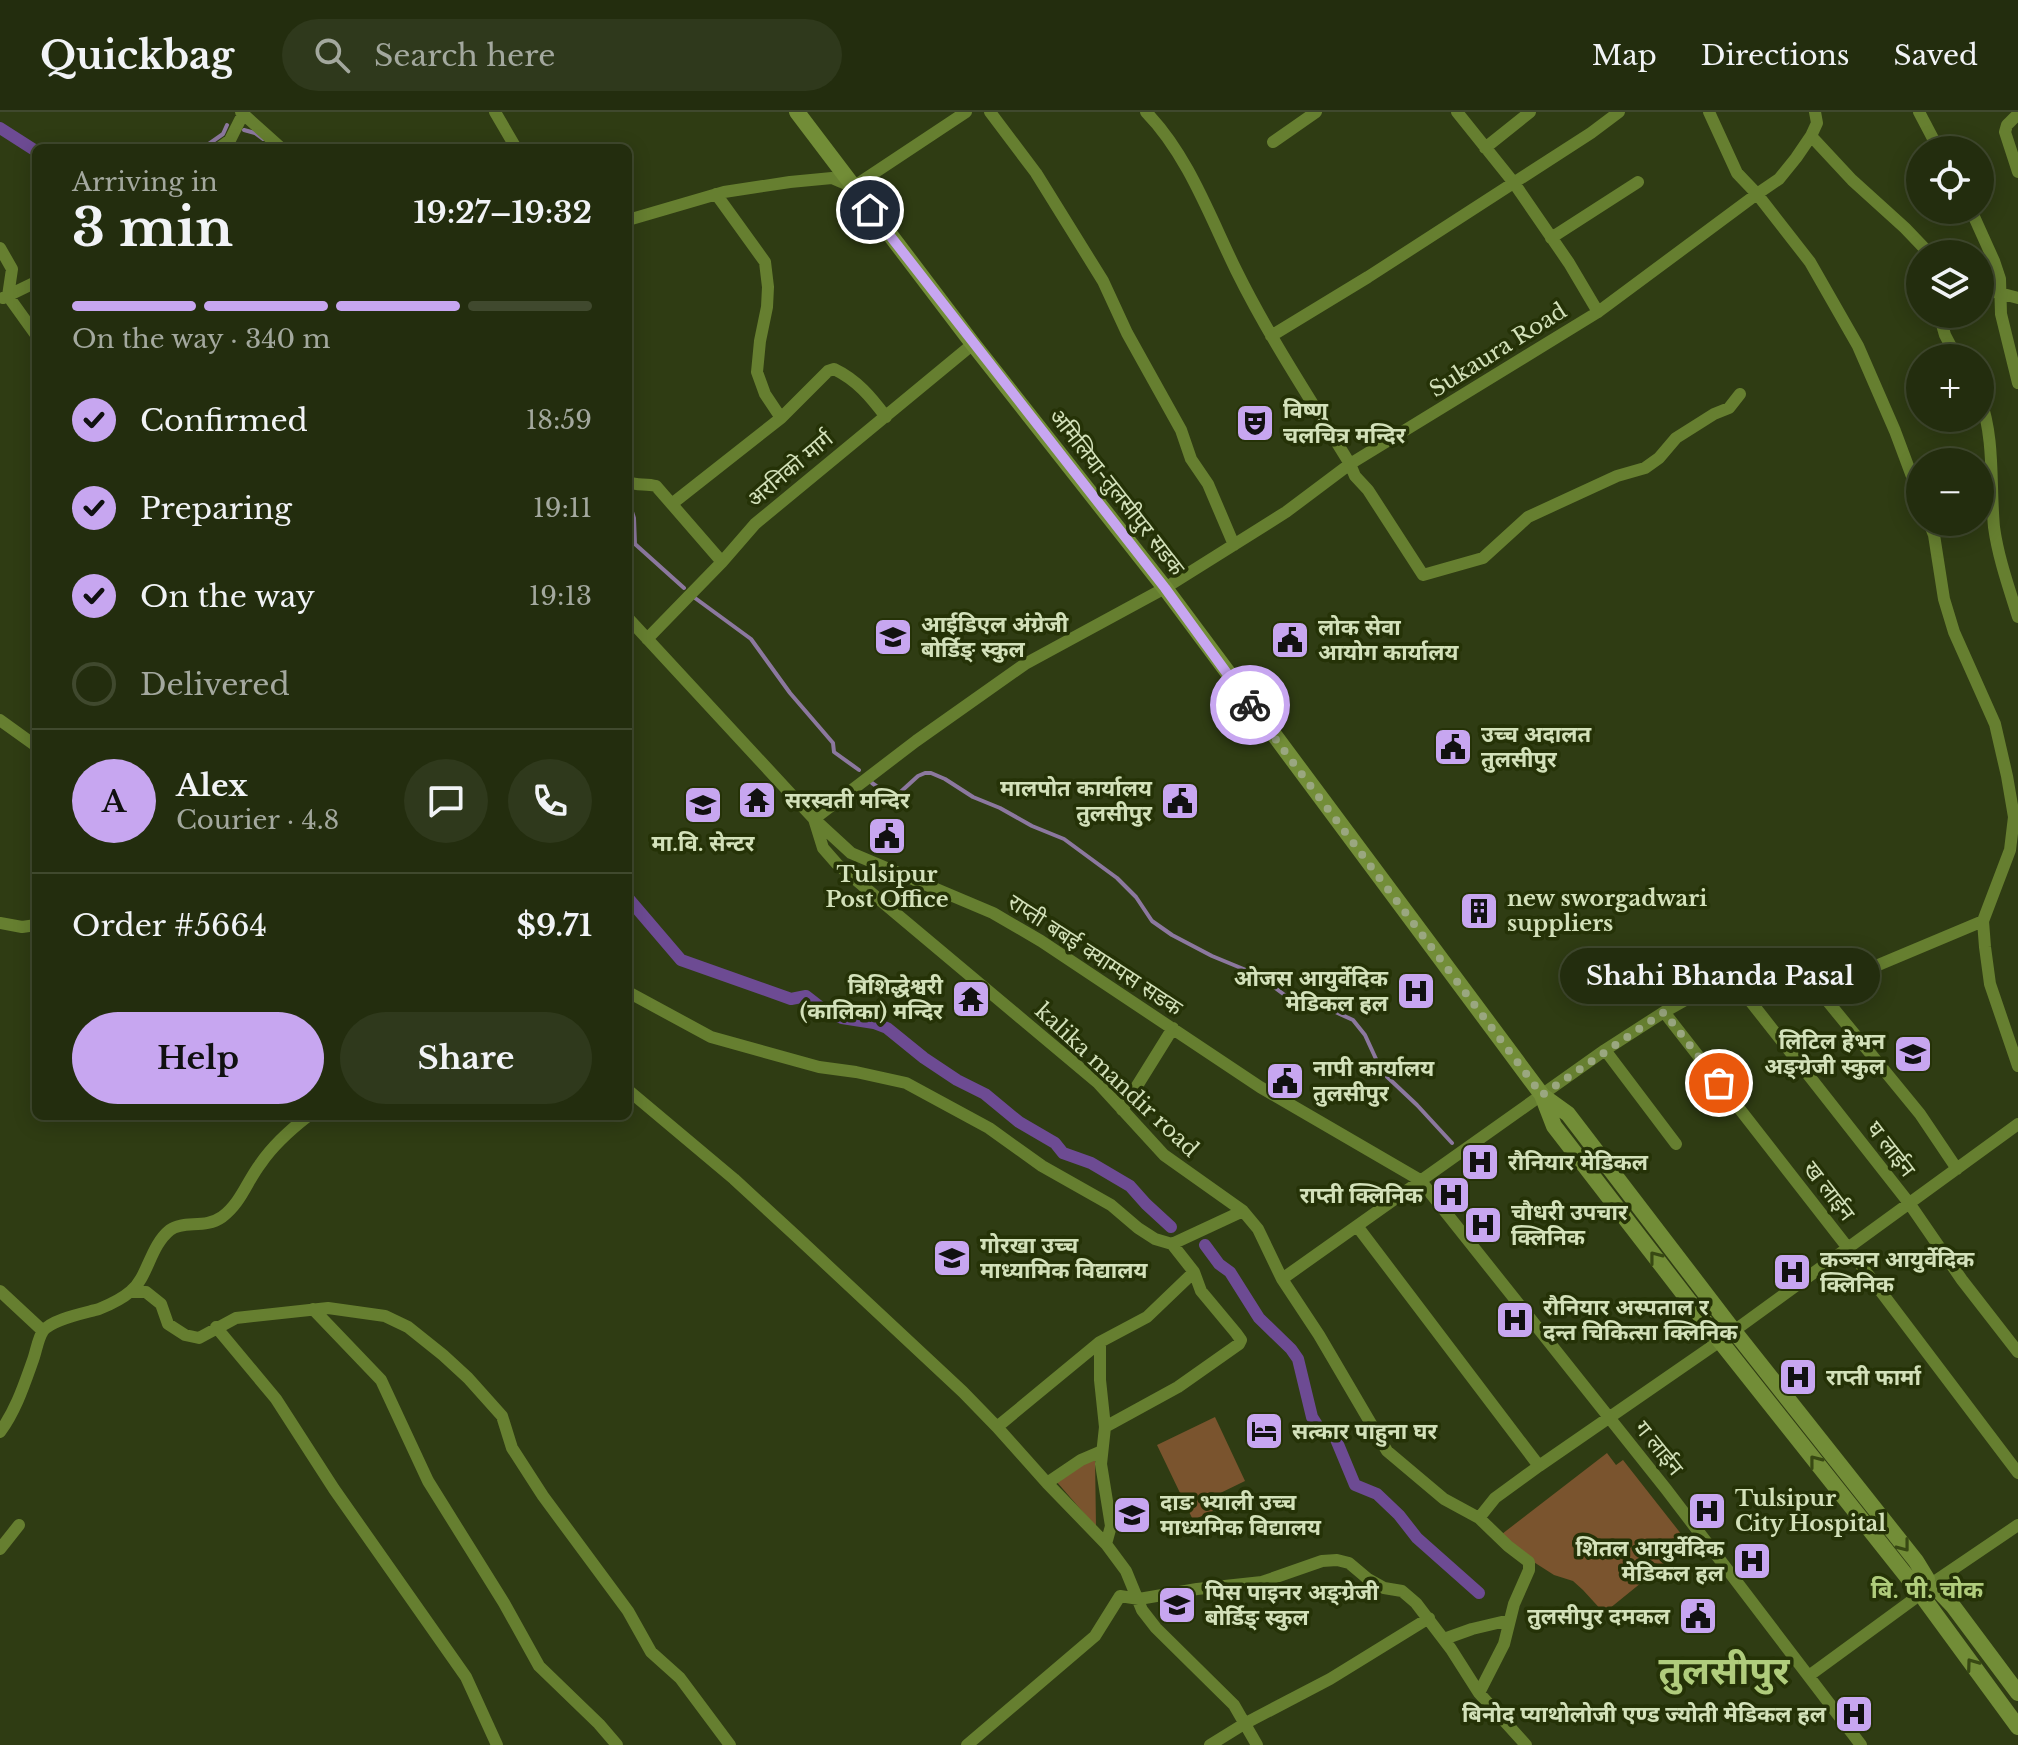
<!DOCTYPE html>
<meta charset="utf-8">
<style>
body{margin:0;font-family:"Libre Baskerville","Noto Sans Devanagari",serif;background:#2f391c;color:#f1f3f6;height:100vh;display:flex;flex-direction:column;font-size:30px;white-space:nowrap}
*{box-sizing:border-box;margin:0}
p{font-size:26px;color:#a3a89e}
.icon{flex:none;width:44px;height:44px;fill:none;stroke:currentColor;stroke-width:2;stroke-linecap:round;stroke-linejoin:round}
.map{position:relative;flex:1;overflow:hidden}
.panel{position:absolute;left:32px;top:32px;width:600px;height:976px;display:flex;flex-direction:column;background:#232d0e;border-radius:12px;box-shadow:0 4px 20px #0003,0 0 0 2px #40492e}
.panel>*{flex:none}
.controls{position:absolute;left:1906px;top:24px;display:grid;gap:16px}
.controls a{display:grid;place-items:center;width:88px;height:88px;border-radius:50%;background:#232d0e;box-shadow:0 4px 20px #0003,0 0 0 2px #40492e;font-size:40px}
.pin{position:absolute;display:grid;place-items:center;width:68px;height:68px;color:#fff;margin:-34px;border:4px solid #fff;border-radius:50%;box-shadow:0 2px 8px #0007}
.courier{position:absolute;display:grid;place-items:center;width:80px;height:80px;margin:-40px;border:6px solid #c7a6f0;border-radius:50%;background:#fff;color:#222;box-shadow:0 2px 10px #0007}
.bubble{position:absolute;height:56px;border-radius:28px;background:#232d0e;box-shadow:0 4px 20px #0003,0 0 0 2px #40492e;font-size:26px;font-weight:700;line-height:56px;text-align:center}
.overview em{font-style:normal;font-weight:700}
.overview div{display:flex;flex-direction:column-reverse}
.overview{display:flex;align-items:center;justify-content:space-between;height:136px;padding:0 40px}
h1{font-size:52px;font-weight:700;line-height:60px}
.bar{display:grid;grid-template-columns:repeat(4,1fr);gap:12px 8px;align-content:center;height:96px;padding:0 40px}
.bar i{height:10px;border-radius:6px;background:#40492e}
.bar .on{background:#c7a6f0}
.bar p{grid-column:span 4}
.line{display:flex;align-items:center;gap:20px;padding:0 40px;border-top:2px solid #40492e}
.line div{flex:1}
.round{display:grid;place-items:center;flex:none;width:84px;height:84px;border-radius:42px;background:#2f391c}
ol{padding:0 40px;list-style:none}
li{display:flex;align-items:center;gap:24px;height:88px}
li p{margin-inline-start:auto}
li .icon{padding:8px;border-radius:50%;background:#c7a6f0;color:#111;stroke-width:4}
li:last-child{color:#a3a89e}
li i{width:44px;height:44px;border:4px solid #40492e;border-radius:50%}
.action{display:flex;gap:16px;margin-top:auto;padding:16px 40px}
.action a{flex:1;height:92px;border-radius:48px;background:#c7a6f0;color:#111;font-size:32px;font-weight:700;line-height:92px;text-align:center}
.action a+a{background:#2f391c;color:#f1f3f6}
header{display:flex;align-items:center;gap:48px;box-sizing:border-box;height:112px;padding:0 40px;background:#232d0e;border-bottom:2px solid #40492e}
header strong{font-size:38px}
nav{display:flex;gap:44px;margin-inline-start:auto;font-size:28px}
.search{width:560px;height:72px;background:#2f391c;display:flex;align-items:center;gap:20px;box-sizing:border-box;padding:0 28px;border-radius:44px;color:#a3a89e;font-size:30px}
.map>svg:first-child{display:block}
.green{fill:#7a542e}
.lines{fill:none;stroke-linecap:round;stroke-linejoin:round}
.stream{stroke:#8c789f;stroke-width:4}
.canal{stroke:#6d4b93;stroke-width:12}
.minor{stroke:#667f30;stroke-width:12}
.major{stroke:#728d37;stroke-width:16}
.oneway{stroke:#384913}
.done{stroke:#9aa780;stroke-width:8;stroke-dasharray:0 14.4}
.route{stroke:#c7a6f0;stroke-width:10}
.labels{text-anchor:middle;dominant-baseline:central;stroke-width:7;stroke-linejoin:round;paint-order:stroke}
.street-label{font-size:22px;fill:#d3e1ba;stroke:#253207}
.poi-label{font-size:22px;font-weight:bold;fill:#d3e1ba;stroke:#253207;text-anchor:start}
.neighbourhood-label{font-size:24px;font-weight:bold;fill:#b0cc7c;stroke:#253207}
.town-label{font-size:38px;font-weight:bold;fill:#b0cc7c;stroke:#253207}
</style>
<header>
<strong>Quickbag</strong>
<div class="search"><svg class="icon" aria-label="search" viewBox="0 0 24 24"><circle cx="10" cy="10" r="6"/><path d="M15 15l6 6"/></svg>Search here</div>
<nav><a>Map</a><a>Directions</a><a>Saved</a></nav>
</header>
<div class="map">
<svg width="2018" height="1633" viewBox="0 0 2018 1633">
<rect width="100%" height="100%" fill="#2f3c13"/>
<!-- green -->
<path class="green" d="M1215,1305L1245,1369L1208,1387L1213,1399L1193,1408L1157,1333Z
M1607,1341L1616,1353L1623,1348L1689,1432L1604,1501L1583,1478L1573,1469L1554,1463L1529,1447L1502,1422Z
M1095,1345L1096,1415L1056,1369Z"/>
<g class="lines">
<!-- stream -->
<path class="stream" d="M244,18L255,21L263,27
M203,36L223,22L227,13
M628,387L634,406L635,432L684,476
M695,486L751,527L790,581L833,631L834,640L859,658
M872,671L886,681L895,685L918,664L925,661H931L945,667L973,685L1000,696L1032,714L1064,727L1117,766L1136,785L1152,809L1172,823L1212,844L1258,863L1286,884L1331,898L1353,908L1365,923L1382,960L1417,993L1452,1031"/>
<!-- canal -->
<path class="canal" d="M0,16L36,39
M628,786L681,848L791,887L806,884L824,898L842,906L874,911L887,916L924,946L957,968L985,982L1019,1010L1055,1031L1063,1041L1091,1051L1130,1074L1146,1092L1171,1115
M1205,1133L1219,1152L1230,1160L1259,1206L1291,1237L1298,1247L1312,1305L1319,1316L1326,1321L1335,1325L1355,1373L1377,1382L1399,1403L1417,1426L1479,1481"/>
<!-- minor -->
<path class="minor" d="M241,0L281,36
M495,0L516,36
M990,0L1036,61L1103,169L1127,221L1181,318L1191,347L1208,372L1234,433
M1146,0C1188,43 1210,105 1236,158C1269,225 1311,288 1350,352L1355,364L1368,378L1423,463L1483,446L1528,405L1617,364L1645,356L1659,346L1676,326L1714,302L1729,296L1740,282
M1457,0L1514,71L1569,151L1598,200
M1709,0L1737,61L1757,82L1810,150L1858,234L1895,319L1920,386
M1919,0L1939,38
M2018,2L2007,13L2005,20L2018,60
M1811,24L1852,68L1905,116L1926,138V142
M1273,30L1316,0
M219,36L230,28L244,0
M1485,36L1530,0
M716,82L765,150L768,175L767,195L760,229L757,260L765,282L781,306
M1971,98L1994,149L2000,167L2001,202L2018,271
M628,108L724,80L790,70L832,66L853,75L966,0
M1551,126L1638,70
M0,136L12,157L8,184L36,223
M1980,176L2018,186
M3,186L36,170
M1939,202L1945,223L1957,246
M1271,224L1368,165L1591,21L1619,0
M1980,286C1995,327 1990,372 1994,415C1998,445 2009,476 2018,505
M628,370C637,374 646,371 656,374L722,450
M673,391L781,306L828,259L834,257C857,268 871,285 886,305
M628,506L814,707L851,741L993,801L1041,829L1260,975L1420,1068L1666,1377L1861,1633
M647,527L722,450L755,412L973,232
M0,608L36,634
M1983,809L1985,835L1990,872L2018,954
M0,811L22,815L36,813
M1811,869L1920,1002L1957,1057
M1730,870L1751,890L1909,1091L1962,1168L2018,1240
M628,880L711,925L819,955L856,960L906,971L989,1016L1042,1054L1111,1093L1138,1116L1155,1127L1172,1132L1243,1099
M1664,900L1848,1136L2018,1361
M1605,938L1676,1032
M628,978L734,1067L796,1124L963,1280L997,1315L1047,1371L1106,1432L1126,1459L1142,1498L1156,1516L1234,1593L1257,1633
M1122,998L1173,916
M1357,1114L1539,1354
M1282,1167L1605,938L1664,900L1726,865L1755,877L1852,864L1983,809L2010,738L2014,705L2007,664L1995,612L1954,520L1944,487L1934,423L1929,410
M0,1179L43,1219
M131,1180H146L161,1192L168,1212L185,1223L199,1226L236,1206L328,1196L385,1204L408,1215L443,1243L468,1266L502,1304L512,1336L543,1384L628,1499L651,1540L680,1566L730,1633
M313,1197L381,1268L428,1369L504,1491L539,1554L599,1612L617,1633
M216,1215L276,1287L334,1377L466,1565L497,1633
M1100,1230V1268L1105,1315L1101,1352L1111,1414L1106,1432
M997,1315L1100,1230L1147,1205L1194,1160L1172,1132
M1105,1315L1178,1275L1239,1232L1241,1228L1236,1221L1201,1179L1194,1160
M0,1320C16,1298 24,1273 33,1248C36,1240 38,1226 43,1219C52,1207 85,1201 99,1197C109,1193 123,1186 131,1179C148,1165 150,1134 170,1118C183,1108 205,1117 222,1105C241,1091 247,1069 261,1051C274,1032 290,1018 308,1004
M1047,1371L1081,1348L1102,1339
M1479,1406L1495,1386L1539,1354L1720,1229L2018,1012
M0,1437L19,1413
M1934,1470L2018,1413
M1444,1527L1472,1517L1510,1508
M1810,1563L1918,1484
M1479,1581L1504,1532L1514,1492L1529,1458V1450L1508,1434L1479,1406L1444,1387L1387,1339L1319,1223L1282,1167L1258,1117L1243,1099L1164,1043L1098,971L837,752L823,736L814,707L916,629L1025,552L1165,476L1286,400L1350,352L1598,200L1757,82L1779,67L1796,46L1811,24L1817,11L1815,0
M967,1633L1095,1524L1120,1484L1139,1487L1197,1477L1262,1470L1322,1449L1337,1448L1349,1451L1368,1467L1384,1476L1402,1479L1416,1491L1451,1537L1479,1581L1526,1633
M1210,1633L1244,1612L1330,1567L1429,1506"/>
<!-- major -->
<path class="major" d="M797,0L973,232L1165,476L1542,983L1554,1014L1720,1229L1916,1476
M1543,984L1568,1002L1734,1219L1916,1449L1927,1467
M1937,1477L1953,1494L2018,1581
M1925,1488L2018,1615"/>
</g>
<!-- one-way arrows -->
<defs><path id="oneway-chevron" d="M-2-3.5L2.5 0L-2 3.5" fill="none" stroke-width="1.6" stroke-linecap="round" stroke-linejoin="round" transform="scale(2)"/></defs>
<g class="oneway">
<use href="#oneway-chevron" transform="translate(1655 1145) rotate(-128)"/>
<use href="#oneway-chevron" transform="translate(1815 1349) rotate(-128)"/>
<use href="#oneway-chevron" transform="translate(1904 1434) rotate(52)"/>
<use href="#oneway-chevron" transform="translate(1972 1552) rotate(-126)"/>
</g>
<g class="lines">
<!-- done -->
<path class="done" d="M1250,593L1542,983L1664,900L1719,971"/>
<!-- route -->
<path class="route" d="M870,98L1165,476L1250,593"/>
</g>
<!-- icons -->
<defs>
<symbol id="theatre-square" viewBox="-11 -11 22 22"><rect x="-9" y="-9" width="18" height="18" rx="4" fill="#c7a6f0" stroke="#253207"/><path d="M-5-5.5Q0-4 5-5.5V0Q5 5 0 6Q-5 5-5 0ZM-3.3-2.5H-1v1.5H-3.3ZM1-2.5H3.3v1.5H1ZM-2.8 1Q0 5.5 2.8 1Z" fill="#111"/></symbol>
<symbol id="school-square" viewBox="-11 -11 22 22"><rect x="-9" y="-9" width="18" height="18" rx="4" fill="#c7a6f0" stroke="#253207"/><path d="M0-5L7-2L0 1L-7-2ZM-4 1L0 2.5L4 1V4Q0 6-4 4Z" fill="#111"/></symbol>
<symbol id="civic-square" viewBox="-11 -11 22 22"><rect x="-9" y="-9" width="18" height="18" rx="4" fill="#c7a6f0" stroke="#253207"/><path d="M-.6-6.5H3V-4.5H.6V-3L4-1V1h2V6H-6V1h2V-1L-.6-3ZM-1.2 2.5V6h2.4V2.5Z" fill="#111"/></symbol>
<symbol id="temple-square" viewBox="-11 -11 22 22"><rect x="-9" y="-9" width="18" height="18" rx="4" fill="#c7a6f0" stroke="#253207"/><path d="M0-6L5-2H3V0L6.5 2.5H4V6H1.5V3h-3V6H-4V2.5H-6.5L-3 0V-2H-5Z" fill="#111"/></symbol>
<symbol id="building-square" viewBox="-11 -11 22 22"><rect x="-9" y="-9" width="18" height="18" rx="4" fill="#c7a6f0" stroke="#253207"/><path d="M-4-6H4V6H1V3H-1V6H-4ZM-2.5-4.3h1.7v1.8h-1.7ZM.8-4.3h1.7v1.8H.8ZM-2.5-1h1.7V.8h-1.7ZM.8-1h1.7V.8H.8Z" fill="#111"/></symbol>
<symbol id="hospital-square" viewBox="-11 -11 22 22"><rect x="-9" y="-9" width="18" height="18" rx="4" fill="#c7a6f0" stroke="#253207"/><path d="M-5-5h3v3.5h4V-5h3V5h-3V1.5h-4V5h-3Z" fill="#111"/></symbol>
<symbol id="hotel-square" viewBox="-11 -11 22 22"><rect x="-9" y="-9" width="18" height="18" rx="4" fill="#c7a6f0" stroke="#253207"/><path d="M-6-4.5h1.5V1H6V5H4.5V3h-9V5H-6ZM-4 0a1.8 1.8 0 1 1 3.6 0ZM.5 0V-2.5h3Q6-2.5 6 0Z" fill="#111"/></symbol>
</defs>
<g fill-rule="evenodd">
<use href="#theatre-square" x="1233" y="289" width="44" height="44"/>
<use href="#school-square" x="871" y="503" width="44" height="44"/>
<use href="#civic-square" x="1268" y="506" width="44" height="44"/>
<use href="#civic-square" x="1431" y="613" width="44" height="44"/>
<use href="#temple-square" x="735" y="666" width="44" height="44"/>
<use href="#civic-square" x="1158" y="667" width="44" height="44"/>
<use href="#school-square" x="681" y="671" width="44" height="44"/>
<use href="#civic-square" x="865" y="702" width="44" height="44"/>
<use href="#building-square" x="1457" y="777" width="44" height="44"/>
<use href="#hospital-square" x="1394" y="857" width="44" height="44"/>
<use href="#temple-square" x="949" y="865" width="44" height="44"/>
<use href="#school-square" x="1891" y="920" width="44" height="44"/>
<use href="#civic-square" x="1263" y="947" width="44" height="44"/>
<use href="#hospital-square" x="1458" y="1028" width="44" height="44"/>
<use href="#hospital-square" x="1429" y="1061" width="44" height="44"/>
<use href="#hospital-square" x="1461" y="1091" width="44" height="44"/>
<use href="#school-square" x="930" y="1124" width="44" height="44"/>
<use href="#hospital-square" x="1770" y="1138" width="44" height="44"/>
<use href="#hospital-square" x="1493" y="1186" width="44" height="44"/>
<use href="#hospital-square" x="1776" y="1243" width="44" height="44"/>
<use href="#hotel-square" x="1242" y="1297" width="44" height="44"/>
<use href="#hospital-square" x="1685" y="1377" width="44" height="44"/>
<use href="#school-square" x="1110" y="1381" width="44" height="44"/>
<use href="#hospital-square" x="1730" y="1427" width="44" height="44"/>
<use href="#school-square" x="1155" y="1471" width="44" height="44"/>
<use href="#civic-square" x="1676" y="1482" width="44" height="44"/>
<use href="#hospital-square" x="1832" y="1580" width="44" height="44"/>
</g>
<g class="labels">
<!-- street labels -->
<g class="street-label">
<text transform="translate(1498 238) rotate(-32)">Sukaura Road</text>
<text transform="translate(790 357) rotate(-40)">अरनिको मार्ग</text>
<text transform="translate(1117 380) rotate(52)">अमिलिया-तुलसीपुर सडक</text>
<text transform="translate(1095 843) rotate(33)">राप्ती बबई क्याम्पस सडक</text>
<text transform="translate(1117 968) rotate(43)">kalika mandir road</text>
<text transform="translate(1891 1037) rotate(52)">घ लाईन</text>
<text transform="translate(1829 1079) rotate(52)">ख लाईन</text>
<text transform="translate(1659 1336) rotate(51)">ग लाईन</text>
</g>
<!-- poi labels -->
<g class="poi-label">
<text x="1283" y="298">विष्णु<tspan x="1283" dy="25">चलचित्र मन्दिर</tspan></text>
<text x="921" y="512">आईडिएल अंग्रेजी<tspan x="921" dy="25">बोर्डिङ् स्कुल</tspan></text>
<text x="1318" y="515">लोक सेवा<tspan x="1318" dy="25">आयोग कार्यालय</tspan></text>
<text x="1481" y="622">उच्च अदालत<tspan x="1481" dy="25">तुलसीपुर</tspan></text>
<text x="1152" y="676" text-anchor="end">मालपोत कार्यालय<tspan x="1152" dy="25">तुलसीपुर</tspan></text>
<text x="785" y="688">सरस्वती मन्दिर</text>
<text x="703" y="731" text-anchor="middle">मा.वि. सेन्टर</text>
<text x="887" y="762" text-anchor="middle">Tulsipur<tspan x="887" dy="25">Post Office</tspan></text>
<text x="1507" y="786">new sworgadwari<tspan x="1507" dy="25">suppliers</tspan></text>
<text x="1388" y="866" text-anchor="end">ओजस आयुर्वेदिक<tspan x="1388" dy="25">मेडिकल हल</tspan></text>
<text x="943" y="874" text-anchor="end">त्रिशिद्धेश्वरी<tspan x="943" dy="25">(कालिका) मन्दिर</tspan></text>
<text x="1885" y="929" text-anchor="end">लिटिल हेभन<tspan x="1885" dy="25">अङ्‍ग्रेजी स्कुल</tspan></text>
<text x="1313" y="956">नापी कार्यालय<tspan x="1313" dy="25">तुलसीपुर</tspan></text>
<text x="1508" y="1050">रौनियार मेडिकल</text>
<text x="1423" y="1083" text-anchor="end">राप्ती क्लिनिक</text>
<text x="1511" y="1100">चौधरी उपचार<tspan x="1511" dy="25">क्लिनिक</tspan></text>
<text x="980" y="1133">गोरखा उच्च<tspan x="980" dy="25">माध्यामिक विद्यालय</tspan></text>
<text x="1820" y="1147">कञ्चन आयुर्वेदिक<tspan x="1820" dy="25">क्लिनिक</tspan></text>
<text x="1543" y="1195">रौनियार अस्पताल र<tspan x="1543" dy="25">दन्त चिकित्सा क्लिनिक</tspan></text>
<text x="1826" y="1265">राप्ती फार्मा</text>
<text x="1292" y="1319">सत्कार पाहुना घर</text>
<text x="1735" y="1386">Tulsipur<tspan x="1735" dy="25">City Hospital</tspan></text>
<text x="1160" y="1390">दाङ भ्याली उच्च<tspan x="1160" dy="25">माध्यमिक विद्यालय</tspan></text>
<text x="1724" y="1436" text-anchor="end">शितल आयुर्वेदिक<tspan x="1724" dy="25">मेडिकल हल</tspan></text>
<text x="1205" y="1480">पिस पाइनर अङ्‍ग्रेजी<tspan x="1205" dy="25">बोर्डिङ् स्कुल</tspan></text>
<text x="1670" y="1504" text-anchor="end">तुलसीपुर दमकल</text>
<text x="1826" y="1602" text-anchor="end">बिनोद प्याथोलोजी एण्ड ज्योती मेडिकल हल</text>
</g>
<!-- neighbourhood labels -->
<g class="neighbourhood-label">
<text x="1927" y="1477">बि. पी. चोक</text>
</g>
<!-- town labels -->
<g class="town-label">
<text x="1724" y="1558">तुलसीपुर</text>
</g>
</g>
</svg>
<div class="controls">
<a><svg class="icon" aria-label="locate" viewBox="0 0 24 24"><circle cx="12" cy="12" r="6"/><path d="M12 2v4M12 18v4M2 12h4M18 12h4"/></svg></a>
<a><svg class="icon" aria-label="layers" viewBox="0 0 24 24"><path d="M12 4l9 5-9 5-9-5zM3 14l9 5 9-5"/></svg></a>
<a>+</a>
<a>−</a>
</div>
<div class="pin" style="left:1719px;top:971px;background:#ea580c"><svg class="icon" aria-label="bag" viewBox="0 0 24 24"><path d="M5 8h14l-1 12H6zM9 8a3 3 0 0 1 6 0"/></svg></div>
<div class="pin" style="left:870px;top:98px;background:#1f2937"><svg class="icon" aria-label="home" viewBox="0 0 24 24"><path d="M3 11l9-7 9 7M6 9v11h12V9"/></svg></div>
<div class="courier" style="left:1250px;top:593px"><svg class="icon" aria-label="bike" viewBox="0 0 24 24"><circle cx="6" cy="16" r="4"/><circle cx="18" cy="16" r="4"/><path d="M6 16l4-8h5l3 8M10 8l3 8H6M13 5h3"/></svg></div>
<div class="bubble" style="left:1560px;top:836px;width:320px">Shahi Bhanda Pasal</div>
<section class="panel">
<div class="overview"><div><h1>3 min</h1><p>Arriving in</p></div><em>19:27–19:32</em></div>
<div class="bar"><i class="on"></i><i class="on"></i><i class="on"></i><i></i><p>On the way · 340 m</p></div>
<ol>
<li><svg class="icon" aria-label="check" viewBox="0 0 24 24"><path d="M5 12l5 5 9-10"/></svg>Confirmed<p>18:59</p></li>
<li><svg class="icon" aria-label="check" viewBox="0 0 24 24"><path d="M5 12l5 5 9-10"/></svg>Preparing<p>19:11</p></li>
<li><svg class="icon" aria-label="check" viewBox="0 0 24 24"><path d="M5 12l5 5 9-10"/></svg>On the way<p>19:13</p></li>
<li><i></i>Delivered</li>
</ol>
<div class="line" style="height:144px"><b class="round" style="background:#c7a6f0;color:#111">A</b><div><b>Alex</b><p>Courier · 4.8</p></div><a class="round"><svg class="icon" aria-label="chat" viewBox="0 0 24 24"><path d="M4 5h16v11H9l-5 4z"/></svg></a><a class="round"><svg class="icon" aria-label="phone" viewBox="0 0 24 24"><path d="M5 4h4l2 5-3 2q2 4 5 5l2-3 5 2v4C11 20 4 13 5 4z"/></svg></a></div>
<div class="line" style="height:104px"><div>Order #5664</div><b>$9.71</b></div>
<div class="action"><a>Help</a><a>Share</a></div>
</section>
</div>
